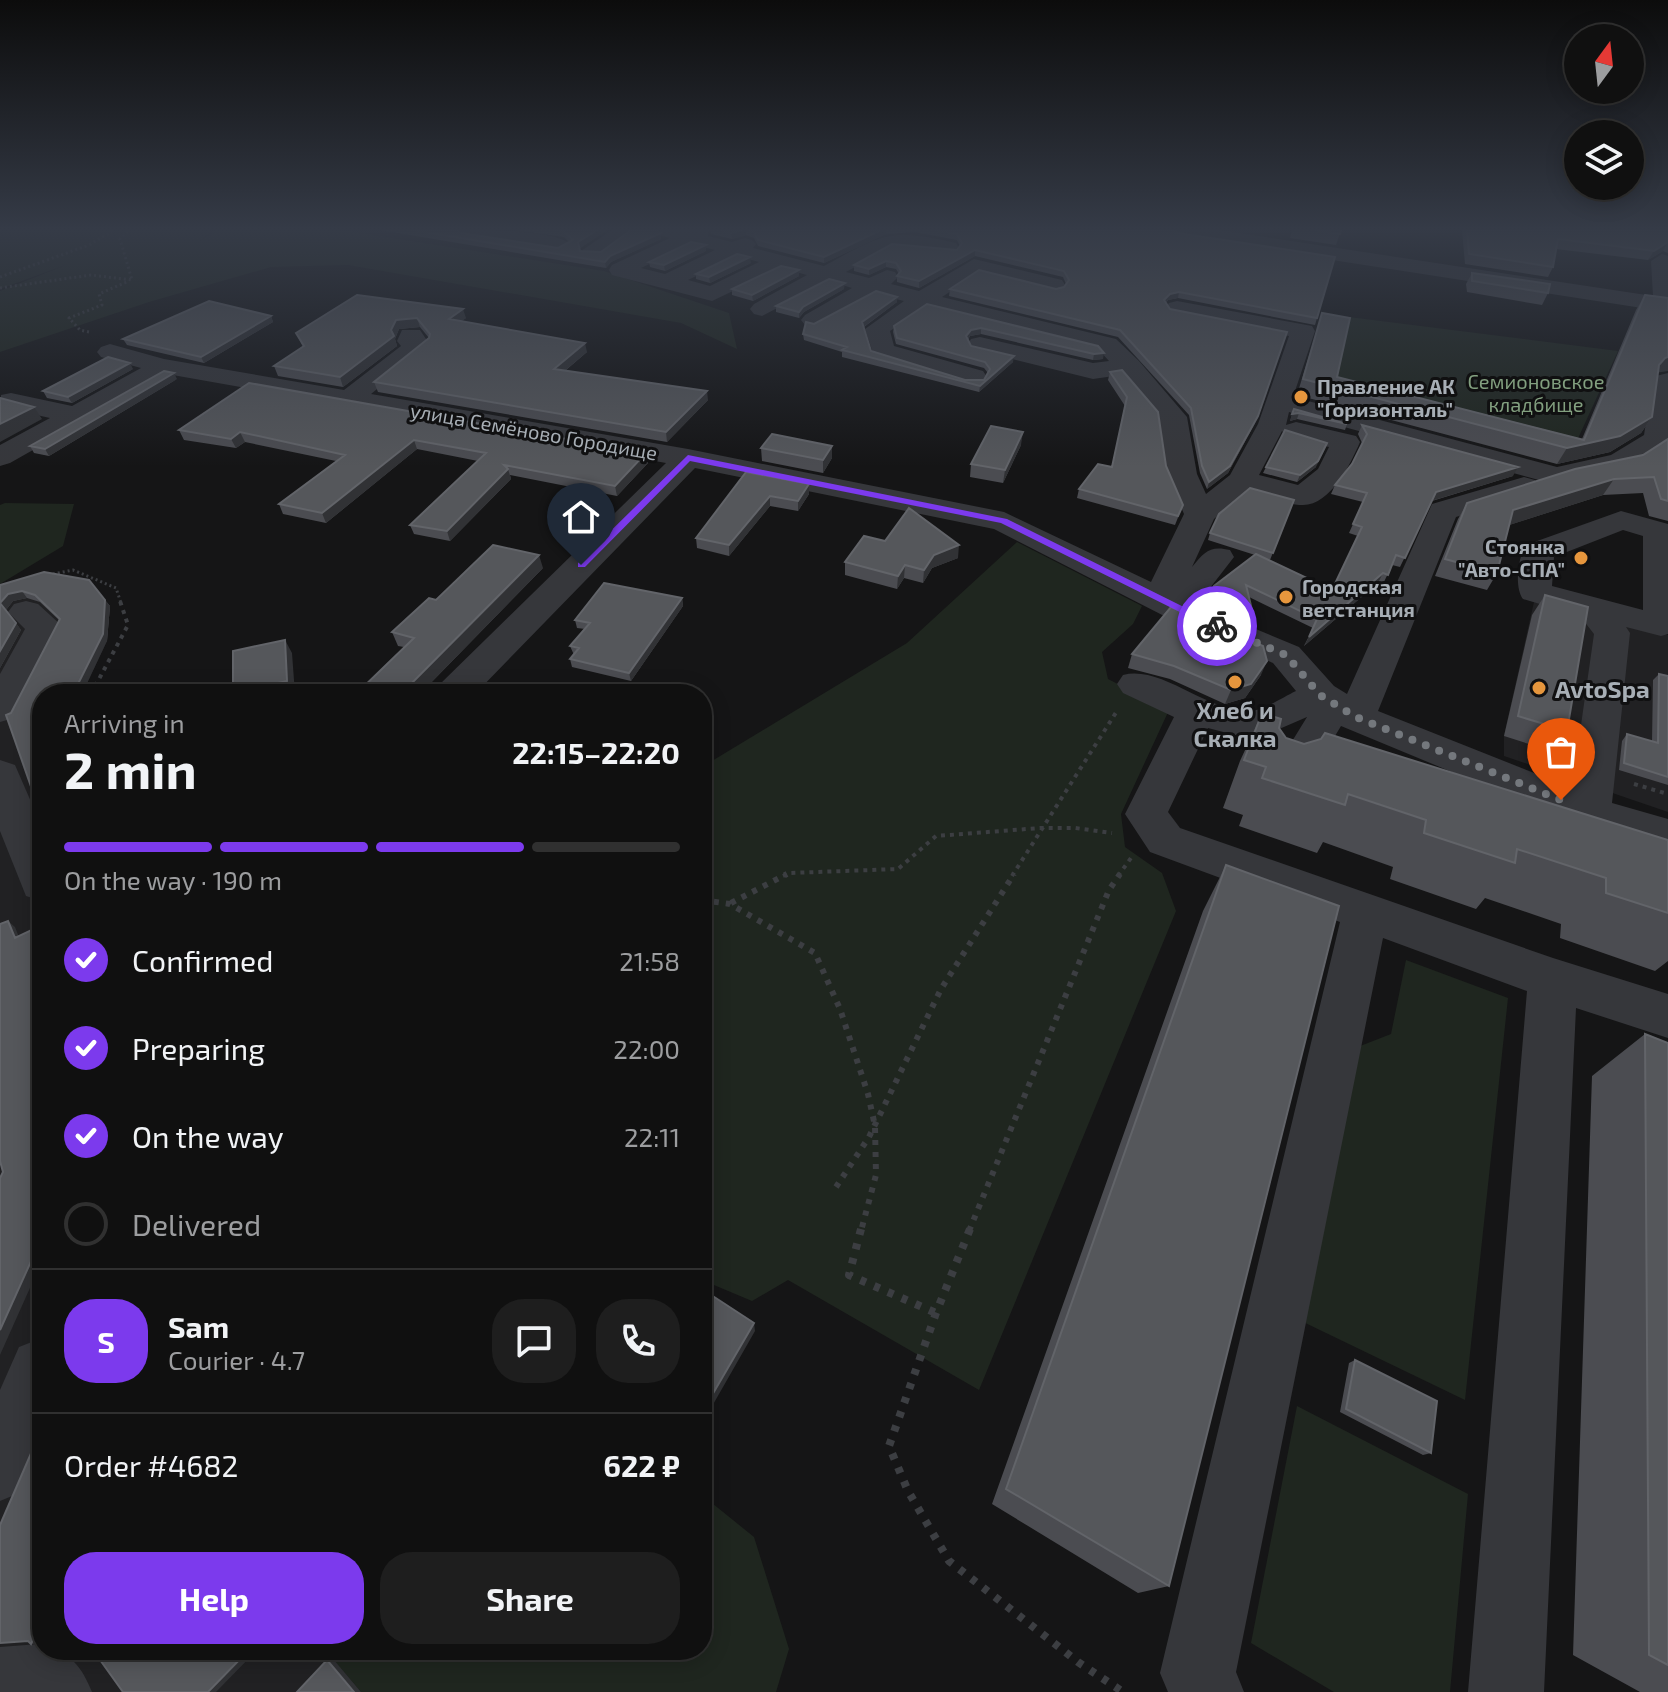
<!DOCTYPE html>
<meta charset="utf-8">
<style>
body{margin:0;font-family:"Exo 2",sans-serif;background:#1e1e1e;color:#f1f3f6;height:100vh;display:flex;flex-direction:column;font-size:30px;white-space:nowrap}
*{box-sizing:border-box;margin:0}
p{font-size:26px;color:#9c9d9f}
.icon{flex:none;width:44px;height:44px;fill:none;stroke:currentColor;stroke-width:2;stroke-linecap:round;stroke-linejoin:round}
.map{position:relative;flex:1;overflow:hidden}
.sheet{position:absolute;left:32px;top:684px;width:680px;height:976px;display:flex;flex-direction:column;background:#101010;border-radius:32px;box-shadow:0 4px 20px #0003,0 0 0 2px #303030}
.sheet>*{flex:none}
.needle{width:52px;rotate:15deg}
.controls{position:absolute;left:1564px;top:24px;display:grid;gap:16px}
.controls a{display:grid;place-items:center;width:80px;height:80px;border-radius:50%;background:#101010;box-shadow:0 4px 20px #0003,0 0 0 2px #303030;font-size:40px}
.pin{position:absolute;display:grid;place-items:center;width:68px;height:68px;color:#fff;margin:-82px -34px;border-radius:50% 50% 50% 0;rotate:-45deg;box-shadow:0 0 8px #0007}
.pin .icon{rotate:45deg}
.courier{position:absolute;display:grid;place-items:center;width:80px;height:80px;margin:-40px;border:6px solid #7c3aed;border-radius:50%;background:#fff;color:#222;box-shadow:0 2px 10px #0007}
.overview em{font-style:normal;font-weight:700}
.overview div{display:flex;flex-direction:column-reverse}
.overview{display:flex;align-items:center;justify-content:space-between;height:136px;padding:0 32px}
h1{font-size:52px;font-weight:700;line-height:60px}
.bar{display:grid;grid-template-columns:repeat(4,1fr);gap:12px 8px;align-content:center;height:96px;padding:0 32px}
.bar i{height:10px;border-radius:6px;background:#303030}
.bar .active{background:#7c3aed}
.bar p{grid-column:span 4}
.line{display:flex;align-items:center;gap:20px;padding:0 32px;border-top:2px solid #303030}
.line div{flex:1}
.round{display:grid;place-items:center;flex:none;width:84px;height:84px;border-radius:32px;background:#1e1e1e}
ol{padding:0 32px;list-style:none}
li{display:flex;align-items:center;gap:24px;height:88px}
li p{margin-inline-start:auto}
li .icon{padding:8px;border-radius:50%;background:#7c3aed;color:#fff;stroke-width:4}
li:last-child{color:#9c9d9f}
li i{width:44px;height:44px;border:4px solid #303030;border-radius:50%}
.action{display:flex;gap:16px;margin-top:auto;padding:16px 32px}
.action a{flex:1;height:92px;border-radius:32px;background:#7c3aed;color:#fff;font-size:32px;font-weight:700;line-height:92px;text-align:center}
.action a+a{background:#1e1e1e;color:#f1f3f6}
.map>svg:first-child{display:block}
.built{fill:#212123}
.green{fill:#1f261f}
.lines{fill:none;stroke-linecap:round;stroke-linejoin:round}
.path-far3{stroke:#3c3e42;stroke-width:3;stroke-dasharray:2 3;stroke-linecap:butt}
.path-far2{stroke:#3c3e42;stroke-width:4;stroke-dasharray:4 5;stroke-linecap:butt}
.path-far1{stroke:#3c3e42;stroke-width:6;stroke-dasharray:5 7;stroke-linecap:butt}
.path{stroke:#3c3e42;stroke-width:8;stroke-dasharray:6 9;stroke-linecap:butt}
.minor{fill:#36373b;fill-rule:evenodd}
.wall{fill:#4b4c51}
.shaded-wall{fill:#313235}
.building{fill:#55575b;stroke:#626469;stroke-width:2}
.route{fill:#7c3aed}
.done{stroke:#74787d;stroke-width:8;stroke-dasharray:0 14.4}
.poi-dot{fill:#e6963d;stroke:#101011;stroke-width:3}
.labels{text-anchor:middle;dominant-baseline:central;stroke-width:6;stroke-linejoin:round;paint-order:stroke}
.far-park-label{font-size:20px;fill:#829f7f;stroke:#101011}
.far-poi-label{font-size:20px;font-weight:bold;fill:#a7aeb5;stroke:#101011;text-anchor:start}
.far-street-label{font-size:20px;fill:#a7aeb5;stroke:#101011}
.poi-label{font-size:24px;font-weight:bold;fill:#a7aeb5;stroke:#101011;text-anchor:start}
</style>
<div class="map">
<svg width="1668" height="1692" viewBox="0 0 1668 1692">
<rect width="100%" height="100%" fill="#151516"/>
<!-- built -->
<path class="built" d="M0,593L110,606L107,641L82,694H42V1650H325L361,1692H0Z
M1534,602L1668,635V812L1504,756V735Z"/>
<!-- green -->
<path class="green" d="M0,230H213L199,242L216,230H340L604,271L729,313L737,349L681,323L348,265L271,267L149,302L0,352V291L66,265L0,289Z
M1349,317L1618,351L1575,445L1331,392Z
M5,503L74,504L63,546L0,584V505Z
M1017,542L1142,606L1133,624L1102,652L1108,679L1169,710L1121,814L1125,847L1162,873L1176,911L979,1390L788,1280L752,1301L702,1280V767L907,643Z
M1406,960L1508,998L1465,1400L1295,1318L1350,1050L1391,1034Z
M1297,1406L1468,1494L1450,1692H1334L1251,1643Z
M702,1495L754,1537L789,1649L776,1692H361L325,1650H702Z"/>
<g class="lines">
<!-- path-far3 -->
<path class="path-far3" d="M0,277L89,245L114,230
M0,288L91,275L132,280L120,239L129,230
M89,332L80,330L69,318L102,305L99,294L129,281
M48,575L73,570L116,588L121,603"/>
<!-- path-far2 -->
<path class="path-far2" d="M91,694L128,625L120,601
M1634,784L1668,794
M783,876L790,873L898,869L936,836L1040,828H1075L1112,833
M1012,876L1117,711
M1118,876L1131,858"/>
<!-- path-far1 -->
<path class="path-far1" d="M702,900L730,904L815,953L840,1009L868,1094L875,1126L876,1175L861,1231
M731,903L787,874
M836,1187L869,1137L941,989L1014,874
M969,1231L1109,890L1120,874"/>
<!-- path -->
<path class="path" d="M861,1229L849,1275L936,1313
M970,1229L936,1313L889,1446L908,1491L949,1561L1078,1662L1123,1692"/>
<!-- minor -->
<path class="minor" d="M453,230C475,230 557,229 571,245L560,251L463,236Z
M612,230H637L600,256H584L581,251Z
M653,230H709L708,236L732,242L745,238L752,240L756,244L753,248L824,266C881,235 889,227 956,243L959,248L956,253L948,254L891,247L846,272L869,278L887,270L895,272L898,277L891,284L919,291L974,259L1062,280L1065,285L1062,290L1054,292L978,273L942,297L1116,339L1139,361L1187,417L1197,474L1206,494L1230,475L1258,424L1289,336L1169,313L1165,308L1169,303L1177,301L1312,326L1315,331L1293,397L1557,467L1611,455L1644,435L1652,382L1656,376L1668,373V445L1631,468L1557,485L1289,412L1286,425L1296,422L1356,436L1360,442C1351,463 1331,505 1303,505C1286,505 1264,495 1247,491L1214,519L1192,567C1204,552 1210,545 1230,550L1234,557L1210,588L1203,607L1299,647L1334,686L1347,694L1432,504L1524,477L1535,480L1539,486L1535,492L1456,517L1378,711L1572,788L1594,634L1580,616L1523,599C1514,587 1518,557 1526,545L1621,511L1668,524V634L1661,636L1626,627L1630,633L1612,803L1668,819V853L1575,823L1341,726L1317,766L1303,770L1289,766L1283,756L1307,717L1254,740L1208,728L1168,812L1180,828L1553,958L1668,994V1038L1576,1008L1544,1692H1468L1527,991L1383,938L1236,1672L1244,1692H1168L1160,1673L1340,922L1150,852L1125,814L1174,717L1123,693L1117,684L1123,675C1162,665 1206,712 1249,711C1263,711 1283,697 1296,691L1273,663L1172,620L994,529L695,468L475,694H434L439,685L666,463L167,374L10,463L0,466V445L50,418L1,407V395L11,393L72,406L141,368L101,357L97,352L101,347L110,344L164,359L344,390L401,346L397,341L402,330H420L430,345L371,394L688,449L1004,512L1151,582L1184,514L1167,474L1159,419L1121,375L1093,379L971,349L968,344L971,339L980,337L1093,363L1109,361L1098,349L926,307L890,331L894,346L983,371L987,377L983,383H965L874,356L865,329L904,301L875,294L813,327L805,325L801,320L805,315L852,288L829,281L762,316L754,314L750,309L754,304L807,275L781,268L712,301L612,275L609,270L612,265L670,238L656,234ZM691,244L715,250L665,274L641,268ZM737,256L759,262L710,286L688,280ZM1282,431L1286,436L1329,447L1318,469L1298,485L1259,475ZM1623,530L1643,536V610L1552,586L1554,557Z
M1167,230H1219L1653,296L1651,261L1662,254L1668,256V312L1177,236Z
M26,601L38,604L62,626L14,718L0,722V674L25,629L8,612L14,604Z
M0,760L15,765L42,827V901L26,896L0,831Z
M42,1338V1447L24,1491L0,1501V1390L19,1347Z
M39,1644L42,1650C71,1650 82,1668 92,1692H0V1647Z"/>
</g>
<!-- wall -->
<path class="wall" d="M380,230H457L461,233L558,248L569,242L564,237L515,230H607L580,248V251L601,252L661,233V239L611,262L606,268Z
M710,230H1173L1317,318L1315,325L1178,298L1168,300L1166,303L1255,423L1228,473L1207,489L1200,473L1189,415L1118,337L949,296L950,289H1056L1064,287L1066,284L1063,277L975,256L919,288L897,282V276L899,274L896,269L886,267L869,275L854,271V265L957,250L960,246L957,240L915,232L886,234L824,263L758,246L754,238L746,235L732,239L711,234Z
M1292,230H1341L1336,245L1290,238Z
M1462,230H1668V253L1663,251L1648,260L1556,249L1553,267L1548,277L1465,264Z
M706,251L665,271L650,267L649,262Z
M751,263L710,283L696,279V274Z
M799,270V276L753,301L732,295V289Z
M1472,273L1548,293L1542,305L1467,292L1466,284Z
M844,289L804,312L799,318L776,312V306Z
M357,295L466,318L461,321L587,352L566,370L708,400L667,442L378,392L374,382L429,338L420,327L399,329L395,339L397,346L343,387L278,376L274,366L303,347L296,333Z
M1645,295L1658,373L1652,417L1641,433L1610,452L1557,464L1297,395L1322,313L1337,377L1582,439L1636,310Z
M897,297V302L864,327L871,351L965,380H984L988,373L984,368L896,344L893,332L894,326L927,304L1098,346L1103,359L1093,360L981,334L970,336L968,340L971,346L1013,362L979,392L842,357V352L804,340L803,334L814,324Z
M271,316L273,322L204,363L127,345L123,339Z
M133,369L72,403L47,398L43,391Z
M1122,370L1183,505L1175,525L1077,498L1079,489L1112,467L1125,406L1108,380L1110,372Z
M177,379L49,456L34,453L30,446Z
M249,383L646,453L648,463L617,496L510,475L511,479L450,541L414,534L410,525L478,461L417,449L326,523L283,514L279,504L336,461L245,442L236,448L184,440L179,430Z
M1294,409L1347,424L1345,430L1297,419L1290,421Z
M1362,425L1513,476L1432,501L1400,567L1392,565L1383,584L1378,583L1304,646L1313,628L1249,597L1253,614L1249,623L1207,605L1214,586L1255,555L1208,540L1210,533L1294,500L1270,560L1262,557L1332,590L1358,536L1349,533L1363,502L1331,494L1335,485L1352,464L1362,443L1358,434Z
M1668,439V521L1649,516L1643,493L1603,495L1509,525L1497,573L1487,590L1435,576L1458,519L1467,503L1643,455Z
M1021,445L1003,483L970,477L971,464Z
M761,448L832,458L823,473L762,461Z
M1266,467H1316L1297,482L1263,473Z
M746,472L809,494L798,511L770,506L729,556L697,548L696,538Z
M958,558L932,568L923,583L904,578L897,589L845,575V562Z
M543,568L420,694H356L404,647L398,646L392,632L436,600Z
M0,585L105,600L110,606L107,641L11,713L59,620L40,602L27,598L13,601L6,610L21,630L0,668Z
M1545,595L1567,731L1551,751L1504,736L1532,615Z
M682,598L683,606L631,681L572,667L570,659L574,655L570,646L585,629L577,628L575,620Z
M1132,654L1261,675L1245,698L1225,704L1170,679L1128,668Z
M1659,674L1668,676V785L1619,770L1622,741L1627,734L1652,742L1653,680Z
M1262,713L1279,728L1286,738L1304,744L1668,840V961L1655,971L1560,938L1561,924L1485,898L1476,909L1390,879L1393,867L1323,842L1317,853L1239,826L1243,815L1223,808L1240,761Z
M1226,865L1169,1586L1138,1593L992,1504L1203,911Z
M1645,1034L1668,1043V1692H1640L1573,1655L1592,1076Z
M1355,1360L1431,1453L1423,1455L1340,1412L1349,1363Z"/>
<!-- shaded-wall -->
<path class="shaded-wall" d="M597,230H607L579,249L578,242Z
M742,230H746V235L732,239L731,233Z
M881,230H886V234L824,263V257Z
M661,233V239L611,262L606,268L605,262L610,256Z
M1668,242L1663,251L1648,260L1654,251Z
M706,245V251L665,271L664,265Z
M975,250V256L919,288V281Z
M750,257L751,263L710,283L709,277Z
M886,261V267L869,275V269Z
M799,270V276L753,301L752,295Z
M845,283L844,289L804,312L799,318V312L803,307Z
M1179,292L1178,298L1168,300L1163,306L1164,300L1170,294Z
M897,297V302L862,328V322Z
M463,309L466,318L452,328L449,319Z
M271,316L273,322L204,363L201,357Z
M417,318L420,327L399,329L395,339L397,346L343,387L340,377L391,330L396,320Z
M981,328V334L970,336L965,342L966,336L971,330Z
M1287,332L1255,423L1228,473L1207,489L1209,482Z
M585,343L587,352L556,378L554,369Z
M1104,353L1103,359L1093,360L1094,354Z
M1014,356L1013,362L979,392L980,386Z
M1668,357V371L1655,373L1665,358Z
M130,363L133,369L72,403L68,397Z
M174,373L177,379L49,456L45,449Z
M707,391L708,400L667,442L666,432Z
M34,407L42,419L0,442V424Z
M1299,413L1297,419L1290,421L1292,414Z
M1652,417L1641,433L1610,452L1557,464L1567,448Z
M240,432L245,442L236,448L231,439Z
M1023,432L1021,445L1003,483L1005,470Z
M414,440L417,449L326,523L322,513Z
M832,446V458L823,473V460Z
M1325,449L1316,467L1297,482L1300,475Z
M646,453L648,463L617,496L615,486Z
M1518,467L1513,476L1431,501L1436,492Z
M508,469L511,479L450,541L447,531Z
M1614,479L1603,495L1503,527L1513,510Z
M809,484V494L798,511V501Z
M770,496V506L729,556V545Z
M959,545L958,558L932,568L923,583L924,570L934,555Z
M539,555L543,568L420,694H401Z
M905,565L904,578L897,589L898,576Z
M1383,573L1378,583L1304,646L1309,637Z
M22,591L27,598L13,601L6,610L0,603L8,594Z
M682,598L683,606L631,681L629,673Z
M105,600L110,606L107,641L82,694H73Z
M16,623L21,630L0,668V651Z
M285,640L292,653L295,694H233V693Z
M1267,661L1261,675L1245,698L1225,704L1231,690Z
M8,921L15,927L22,945L15,938Z
M42,1237V1261L0,1355V1330Z
M754,1323L755,1331L707,1415L704,1409Z
M42,1621V1644H31Z
M249,1650H257L216,1692H208Z
M327,1660H334L361,1692H354Z"/>
<!-- building -->
<path class="building" d="M413,230H457L461,233L558,248L573,240L563,231L555,230H597L578,242L580,251L601,252L631,230H657L661,233L610,256L605,262Z
M720,230H742L731,233Z
M748,230H881L824,257L758,240L754,232Z
M935,230H1173L1178,233L1335,257L1317,318L1179,292L1170,294L1164,300L1170,309L1287,332L1258,416L1230,466L1209,482L1202,466L1191,408L1120,330L950,289L979,270L1056,289L1064,287L1069,280L1064,271L975,250L919,281L897,276L901,271L896,263L886,261L869,269L854,265L892,244L957,250L962,243L957,234Z
M1314,230H1341L1340,234Z
M1467,230H1668V242L1654,251L1558,239L1553,267L1469,254Z
M691,242L706,245L664,265L649,262Z
M737,254L750,257L709,277L696,274Z
M781,266L799,270L752,295L732,289Z
M1472,273L1550,284L1548,293L1472,281Z
M829,279L845,283L803,307L799,312L776,306Z
M876,291L897,297L862,322L871,351L965,380H984L990,369L985,362L897,338L894,326L927,304L1098,346L1104,353L1094,354L981,328L971,330L966,336L971,346L1014,356L980,386L842,350L847,347L803,334L806,322L814,324Z
M357,295L463,309L449,319L585,343L554,369L707,391L666,432L374,382L429,338L430,334L417,318L396,320L391,330L394,336L340,377L274,366L304,346L296,333Z
M1645,295L1668,298V357L1665,358L1659,365L1652,417L1620,436L1567,448L1303,379L1322,313L1350,318L1337,377L1584,440Z
M209,301L271,316L201,357L123,339Z
M108,357L130,363L68,397L43,391Z
M1122,370L1158,412L1166,466L1183,505L1178,516L1079,489L1098,464L1112,467L1127,397L1110,372Z
M164,371L174,373L45,449L30,446Z
M249,383L646,453L615,486L504,465L508,469L447,531L410,525L486,453L414,440L322,513L279,504L345,455L240,432L231,439L179,430Z
M0,398L34,407L0,424Z
M1294,409L1347,424L1299,413L1292,414Z
M1362,425L1518,467L1436,492L1405,558L1396,555L1388,575L1383,573L1309,637L1317,619L1246,585L1253,614L1210,596L1214,586L1256,554L1332,590L1362,527L1353,524L1367,493L1335,485L1352,464L1367,434Z
M991,426L1023,432L1005,470L971,464Z
M1285,430L1327,443L1318,461L1300,475L1266,467Z
M772,434L832,446L823,460L761,448Z
M1668,439V501L1661,499L1654,477L1614,479L1513,510L1497,573L1445,559L1467,503L1575,469L1643,455Z
M746,472L809,484L798,501L770,496L729,545L696,538Z
M1250,488L1294,500L1273,553L1210,533L1219,514Z
M909,508L959,545L934,555L924,570L905,565L898,576L845,562L864,536L885,541Z
M493,545L539,555L401,694H356L414,638L392,632L429,598L436,600Z
M44,572L89,580L105,600L103,634L73,694H42V818L6,715L11,713L60,619L35,595L22,591L8,594L0,603L16,623L0,651V585Z
M604,583L682,598L629,673L570,659L579,648L570,646L590,623L575,620Z
M1545,595L1588,607L1567,731L1518,716Z
M1171,607L1263,646L1267,661L1251,684L1231,690L1174,666L1132,654Z
M285,640L287,681L233,693V651Z
M1659,674L1668,676V777L1624,763L1627,734L1658,743Z
M495,685L529,694H487Z
M1262,713L1281,719L1279,728L1286,738L1304,744L1321,739L1325,733L1668,840V913L1606,893V878L1517,849L1515,863L1424,833L1426,820L1348,794L1345,805L1262,778L1266,767L1244,760Z
M1226,865L1339,906L1169,1586L1006,1489Z
M8,921L15,938L42,925V1237L0,1330V1178L3,1172L0,1161V924Z
M1645,1034L1668,1043V1665L1649,1655Z
M702,1289L754,1323L704,1409L702,1408Z
M1355,1360L1437,1401L1431,1453L1346,1409Z
M42,1428V1621L31,1644L28,1641L0,1643V1525Z
M93,1650H249L208,1692H123Z
M327,1660L354,1692H297Z"/>
<!-- sky -->
<linearGradient id="sky" x2="0" y2="1"><stop stop-color="#0c0c0c"/><stop offset="0.49" stop-color="#353b47"/><stop offset="1" stop-color="#353b47" stop-opacity="0"/></linearGradient>
<rect width="1668" height="467" fill="url(#sky)"/>
<!-- route -->
<path class="route" d="M688,455L1007,519L1222,626L1214,629L1001,523L690,461L585,567H578V563Z"/>
<g class="lines">
<!-- done -->
<path class="done" d="M1217,626L1286,655L1320,695L1356,717L1561,800"/>
</g>
<!-- markers -->
<g class="poi-dot">
<circle cx="1301" cy="397" r="8"/>
<circle cx="1581" cy="558" r="8"/>
<circle cx="1286" cy="597" r="8"/>
<circle cx="1235" cy="682" r="8"/>
<circle cx="1539" cy="688" r="8"/>
</g>
<g class="labels">
<!-- far-park labels -->
<g class="far-park-label">
<text x="1536" y="381">Семионовское<tspan x="1536" dy="23">кладбище</tspan></text>
</g>
<!-- far-poi labels -->
<g class="far-poi-label">
<text x="1317" y="386">Правление АК<tspan x="1317" dy="23">"Горизонталь"</tspan></text>
<text x="1565" y="546" text-anchor="end">Стоянка<tspan x="1565" dy="23">"Авто-СПА"</tspan></text>
<text x="1302" y="586">Городская<tspan x="1302" dy="23">ветстанция</tspan></text>
</g>
<!-- far-street labels -->
<g class="far-street-label">
<text transform="translate(534 431) rotate(10)">улица Семёново Городище</text>
</g>
<!-- poi labels -->
<g class="poi-label">
<text x="1555" y="688">AvtoSpa</text>
<text x="1235" y="709" text-anchor="middle">Хлеб и<tspan x="1235" dy="28">Скалка</tspan></text>
</g>
</g>
</svg>
<div class="controls">
<a><svg class="needle" viewBox="-14 -14 28 28"><path d="M0-13l5 13h-10z" fill="#e53935"/><path d="M0 13l5-13h-10z" fill="#9c9d9f"/></svg></a>
<a><svg class="icon" aria-label="layers" viewBox="0 0 24 24"><path d="M12 4l9 5-9 5-9-5zM3 14l9 5 9-5"/></svg></a>
</div>
<div class="pin" style="left:1561px;top:800px;background:#ea580c"><svg class="icon" aria-label="bag" viewBox="0 0 24 24"><path d="M5 8h14l-1 12H6zM9 8a3 3 0 0 1 6 0"/></svg></div>
<div class="pin" style="left:581px;top:565px;background:#1f2937"><svg class="icon" aria-label="home" viewBox="0 0 24 24"><path d="M3 11l9-7 9 7M6 9v11h12V9"/></svg></div>
<div class="courier" style="left:1217px;top:626px"><svg class="icon" aria-label="bike" viewBox="0 0 24 24"><circle cx="6" cy="16" r="4"/><circle cx="18" cy="16" r="4"/><path d="M6 16l4-8h5l3 8M10 8l3 8H6M13 5h3"/></svg></div>
<section class="sheet">
<div class="overview"><div><h1>2 min</h1><p>Arriving in</p></div><em>22:15–22:20</em></div>
<div class="bar"><i class="active"></i><i class="active"></i><i class="active"></i><i></i><p>On the way · 190 m</p></div>
<ol>
<li><svg class="icon" aria-label="check" viewBox="0 0 24 24"><path d="M5 12l5 5 9-10"/></svg>Confirmed<p>21:58</p></li>
<li><svg class="icon" aria-label="check" viewBox="0 0 24 24"><path d="M5 12l5 5 9-10"/></svg>Preparing<p>22:00</p></li>
<li><svg class="icon" aria-label="check" viewBox="0 0 24 24"><path d="M5 12l5 5 9-10"/></svg>On the way<p>22:11</p></li>
<li><i></i>Delivered</li>
</ol>
<div class="line" style="height:144px"><b class="round" style="background:#7c3aed;color:#fff">S</b><div><b>Sam</b><p>Courier · 4.7</p></div><a class="round"><svg class="icon" aria-label="chat" viewBox="0 0 24 24"><path d="M4 5h16v11H9l-5 4z"/></svg></a><a class="round"><svg class="icon" aria-label="phone" viewBox="0 0 24 24"><path d="M5 4h4l2 5-3 2q2 4 5 5l2-3 5 2v4C11 20 4 13 5 4z"/></svg></a></div>
<div class="line" style="height:104px"><div>Order #4682</div><b>622 ₽</b></div>
<div class="action"><a>Help</a><a>Share</a></div>
</section>
</div>
